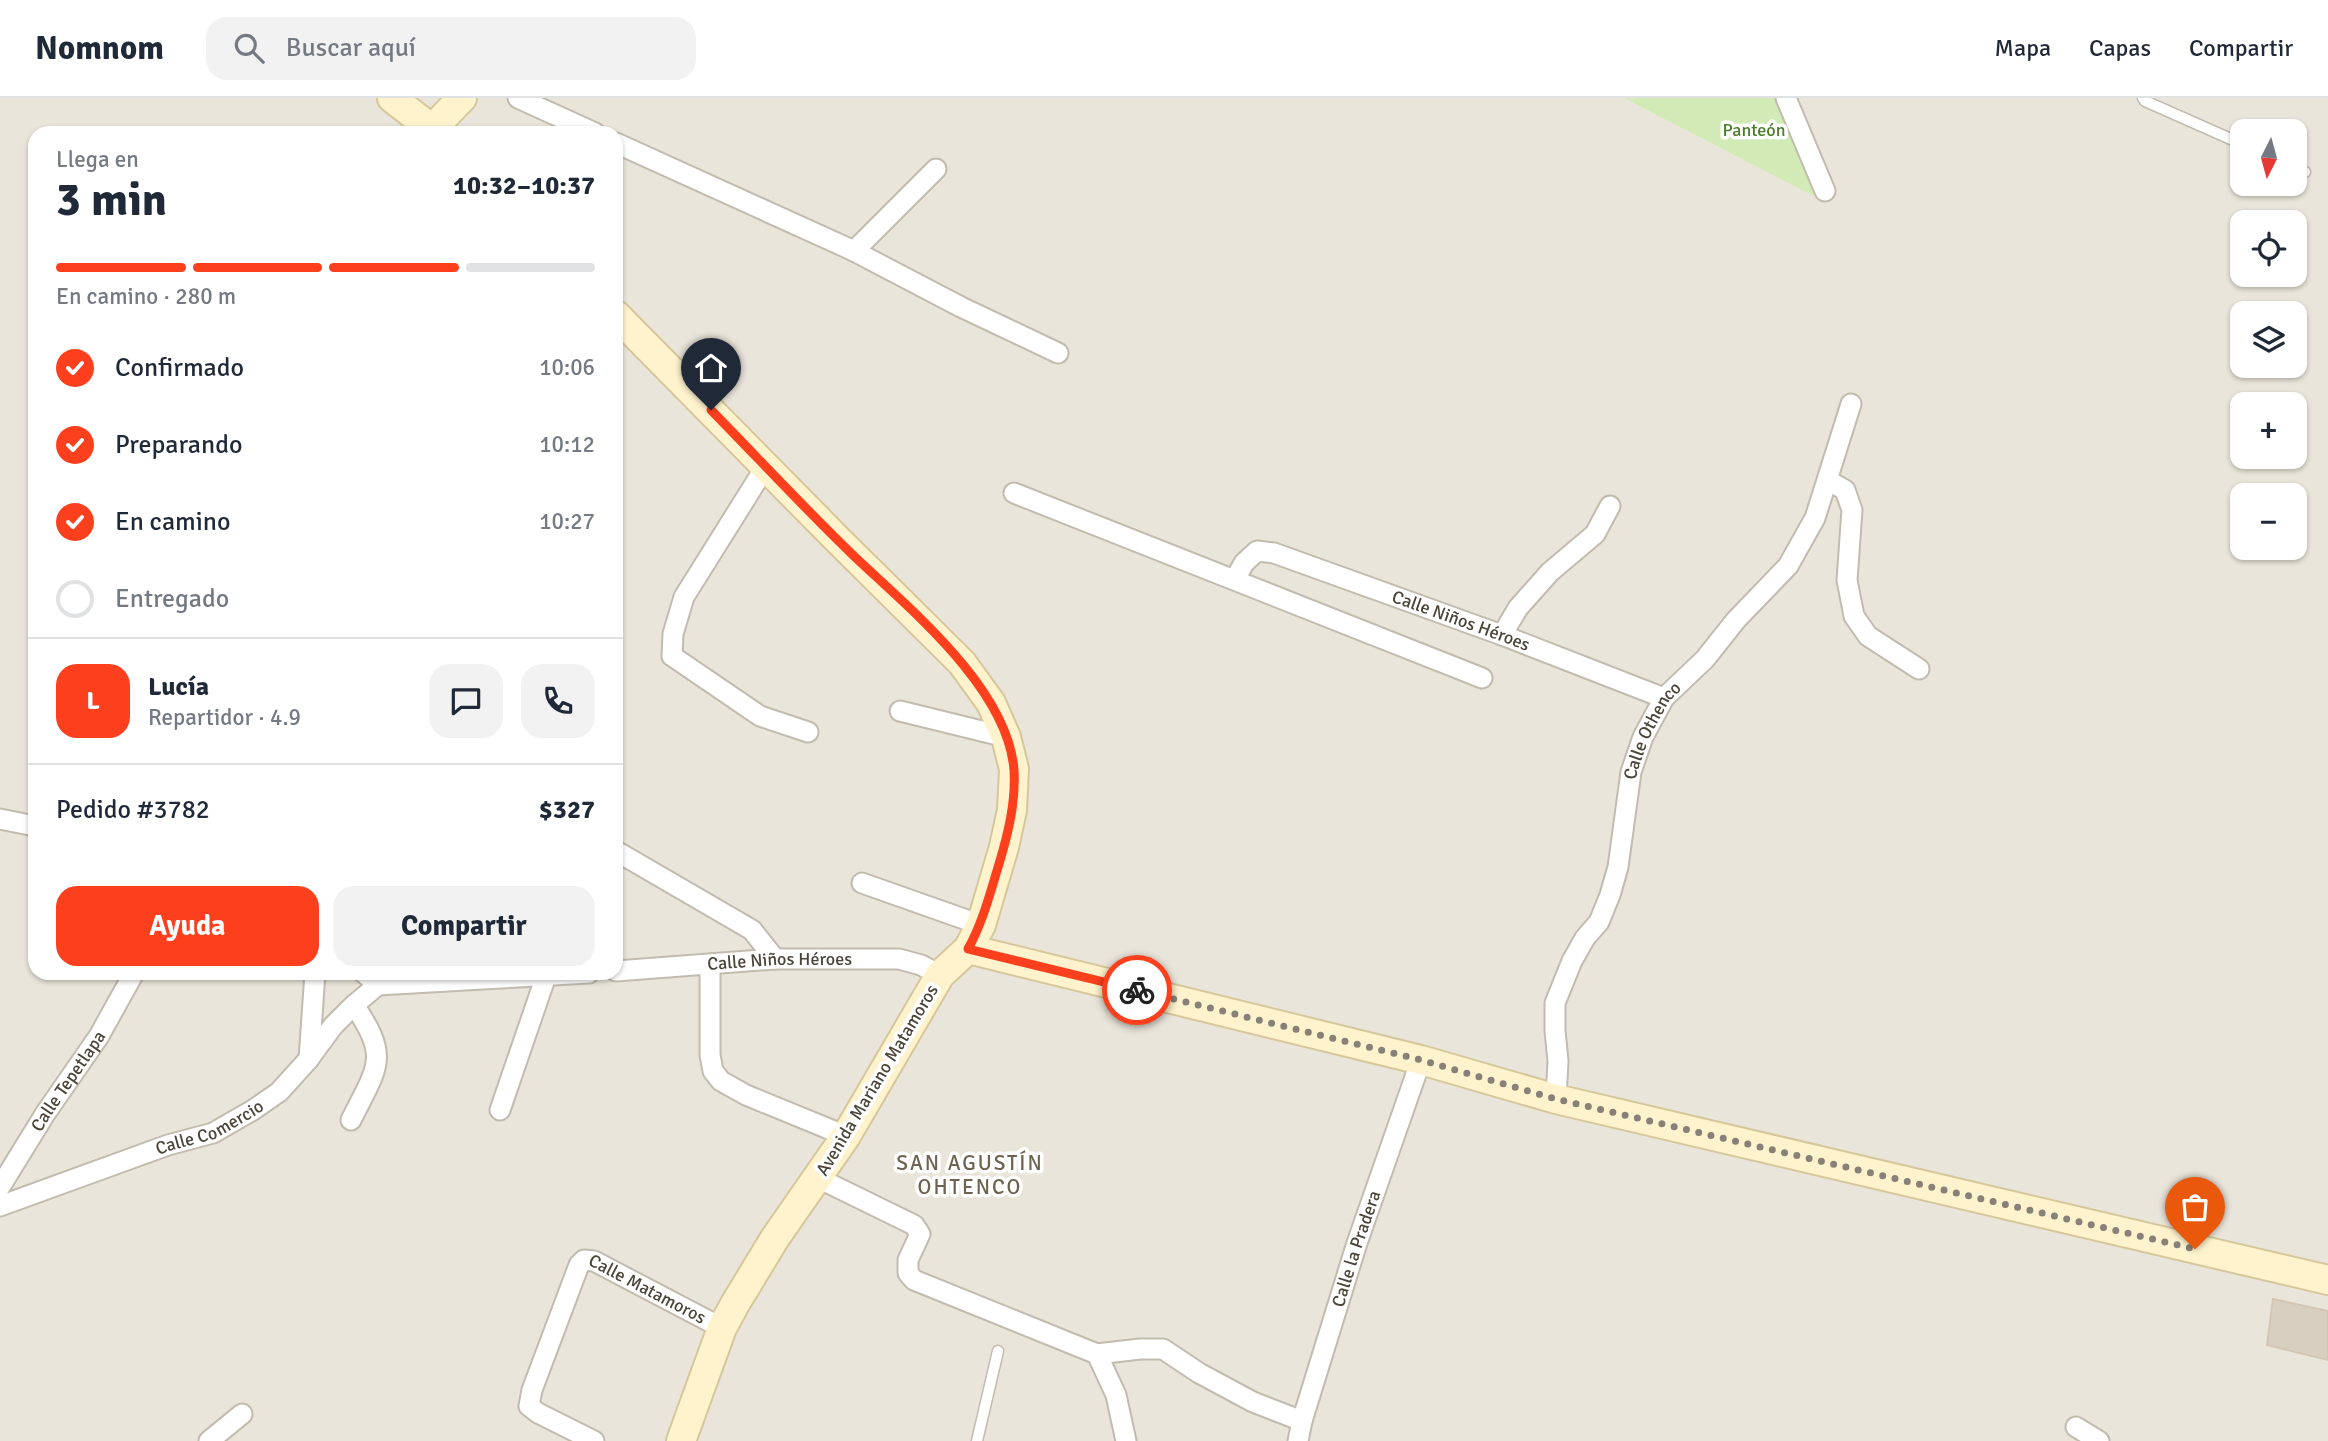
<!DOCTYPE html>
<html lang="es">
<meta charset="utf-8">
<style>
body{margin:0;font-family:Signika,sans-serif;background:#f2f2f3;color:#1f2937;height:100vh;display:flex;flex-direction:column;font-size:26px;white-space:nowrap}
*{box-sizing:border-box;margin:0}
p{font-size:23px;color:#747a83}
.icon{flex:none;width:38px;height:38px;fill:none;stroke:currentColor;stroke-width:2;stroke-linecap:round;stroke-linejoin:round}
.map{position:relative;flex:1;overflow:hidden}
.side{position:absolute;left:28px;top:28px;width:595px;height:854px;display:flex;flex-direction:column;background:#fff;border-radius:21px;box-shadow:0 2px 5px #0004}
.side>*{flex:none}
.needle{width:46px;rotate:186deg}
.controls{position:absolute;left:2230px;top:21px;display:grid;gap:14px}
.controls a{display:grid;place-items:center;width:77px;height:77px;border-radius:14px;background:#fff;box-shadow:0 2px 5px #0004;font-size:35px}
.pin{position:absolute;display:grid;place-items:center;width:60px;height:60px;color:#fff;margin:-72px -30px;border-radius:50% 50% 50% 0;rotate:-45deg;box-shadow:0 0 7px #0007}
.pin .icon{rotate:45deg}
.courier{position:absolute;display:grid;place-items:center;width:70px;height:70px;margin:-35px;border:5px solid #fc3f1d;border-radius:50%;background:#fff;color:#222;box-shadow:0 2px 9px #0007}
.overview em{font-style:normal;font-weight:800}
.overview div{display:flex;flex-direction:column-reverse}
.overview{display:flex;align-items:center;justify-content:space-between;height:119px;padding:0 28px}
h1{font-size:46px;font-weight:800;line-height:52px}
.bar{display:grid;grid-template-columns:repeat(4,1fr);gap:10px 7px;align-content:center;height:84px;padding:0 28px}
.bar i{height:9px;border-radius:5px;background:#e0e1e3}
.bar .selected{background:#fc3f1d}
.bar p{grid-column:span 4}
.line{display:flex;align-items:center;gap:18px;padding:0 28px;border-top:2px solid #e0e1e3}
.line div{flex:1}
.round{display:grid;place-items:center;flex:none;width:74px;height:74px;border-radius:21px;background:#f2f2f3}
ol{padding:0 28px;list-style:none}
li{display:flex;align-items:center;gap:21px;height:77px}
li p{margin-inline-start:auto}
li .icon{padding:7px;border-radius:50%;background:#fc3f1d;color:#fff;stroke-width:4}
li:last-child{color:#747a83}
li i{width:38px;height:38px;border:4px solid #e0e1e3;border-radius:50%}
.primary-button{display:flex;gap:14px;margin-top:auto;padding:14px 28px}
.primary-button a{flex:1;height:80px;border-radius:21px;background:#fc3f1d;color:#fff;font-size:28px;font-weight:800;line-height:80px;text-align:center}
.primary-button a+a{background:#f2f2f3;color:#1f2937}
header{display:flex;align-items:center;gap:42px;box-sizing:border-box;height:98px;padding:0 35px;background:#fff;border-bottom:2px solid #e0e1e3}
header strong{font-size:33px}
nav{display:flex;gap:38px;margin-inline-start:auto;font-size:24px}
.search{width:490px;height:63px;background:#f2f2f3;display:flex;align-items:center;gap:18px;box-sizing:border-box;padding:0 24px;border-radius:21px;color:#747a83;font-size:26px}
.map>svg:first-child{display:block}
.residential{fill:#eae5da;fill-rule:evenodd}
.green{fill:#d2eab5}
.building{fill:#d8cfc1;stroke:#d3c7b4;stroke-width:2}
.lines{fill:none;stroke-linecap:round;stroke-linejoin:round}
.lane-casing{stroke:#c2bbae;stroke-width:13}
.street-casing{stroke:#c2bbae;stroke-width:23}
.secondary-casing{stroke:#d6c79b;stroke-width:32}
.lane{stroke:#fff;stroke-width:10}
.street{stroke:#fff;stroke-width:19}
.secondary{stroke:#fff3cd;stroke-width:28}
.done{stroke:#878178;stroke-width:7;stroke-dasharray:0 12.6}
.route{stroke:#fc3f1d;stroke-width:9}
.labels{text-anchor:middle;dominant-baseline:central;stroke-width:7;stroke-linejoin:round;paint-order:stroke}
.park-label{font-size:18px;fill:#4a7f2a;stroke:#fff}
.street-label{font-size:18px;fill:#4b4439;stroke:#fff}
.quarter-label{font-size:21px;letter-spacing:2px;fill:#6e6250;stroke:#fff}
</style>
<header>
<strong>Nomnom</strong>
<div class="search"><svg class="icon" aria-label="search" viewBox="0 0 24 24"><circle cx="10" cy="10" r="6"/><path d="M15 15l6 6"/></svg>Buscar aquí</div>
<nav><a>Mapa</a><a>Capas</a><a>Compartir</a></nav>
</header>
<div class="map">
<svg width="2328" height="1343" viewBox="0 0 2328 1343">
<rect width="100%" height="100%" fill="#f6f3ec"/>
<!-- residential -->
<path class="residential" d="M0,0H2328V1343H0ZM2242,33H2294V86H2242ZM35,35H616V875H35ZM2242,124H2294V177H2242ZM2242,215H2294V268H2242ZM2242,306H2294V359H2242ZM2242,397H2294V450H2242Z"/>
<!-- green -->
<path class="green" d="M1624,0H1774L1816,99Z"/>
<!-- building -->
<path class="building" d="M2273,1201L2328,1213V1262L2267,1247Z"/>
<g class="lines">
<defs>
<path id="lane" d="M2143,0L2145,3L2242,46
M2294,70L2305,74
M977,1343L998,1253"/>
<g id="street">
<path d="M518,0L595,35"/>
<path d="M1786,0L1825,93"/>
<path d="M616,45L854,153L961,209L1058,255"/>
<path d="M854,153L936,71"/>
<path d="M766,368L684,499L673,536L672,558L760,618L808,634"/>
<path d="M1829,383L1845,392L1852,412L1847,482L1854,518L1868,538L1919,571"/>
<path d="M1014,395L1482,580"/>
<path id="s1" d="M1235,481L1244,465L1257,453L1274,455L1502,537L1664,600"/>
<path d="M1502,537L1518,510L1550,474L1595,436L1610,408"/>
<path d="M900,613L1006,639"/>
<path d="M0,721L35,728"/>
<path d="M616,753L752,832L775,861"/>
<path d="M862,785L981,827"/>
<path d="M710,866V957L713,973L721,983L746,997L846,1038"/>
<path id="s2" d="M616,873L775,861H899L921,867L940,877"/>
<path d="M364,875L378,887"/>
<path d="M378,887L589,875"/>
<path d="M309,961L315,875"/>
<path id="s3" d="M1556,1001L1558,963L1555,933V905L1572,863L1585,840L1599,824L1610,797L1618,769L1631,674L1643,639L1664,600L1705,561L1736,522L1788,468L1815,420L1851,306"/>
<path d="M500,1012L546,878"/>
<path d="M351,1022C378,968 390,960 354,907"/>
<path d="M818,1080L914,1127L920,1136L908,1162V1175L914,1182L1097,1256"/>
<path id="s4" d="M0,1089L45,1016L99,938L134,875"/>
<path id="s5" d="M0,1108L168,1047L213,1035L253,1012L279,994L308,962L333,928L354,907L378,887"/>
<path d="M2076,1329L2099,1343"/>
<path d="M209,1343L242,1316"/>
<path id="s6" d="M594,1343L538,1315L529,1308L532,1292L579,1167L584,1162L594,1163L722,1230"/>
<path d="M1126,1343L1116,1297L1097,1256L1140,1251H1163L1199,1275L1253,1304L1302,1323"/>
<path id="s7" d="M1298,1343L1302,1323L1357,1145L1421,962"/>
</g>
<path id="secondary" d="M392,0L437,35
M433,30L462,0
M616,217L836,440L962,565L991,605L1006,639L1014,671L1012,712L1004,749L981,827L968,851L940,877L846,1038L775,1140L735,1206L722,1230L681,1343
M968,851L1421,962L1556,1001L2328,1182"/>
</defs>
<!-- lane casing -->
<use href="#lane" class="lane-casing"/>
<!-- street casing -->
<use href="#street" class="street-casing"/>
<!-- secondary casing -->
<use href="#secondary" class="secondary-casing"/>
<!-- lane -->
<use href="#lane" class="lane"/>
<!-- street -->
<use href="#street" class="street"/>
<!-- secondary -->
<use href="#secondary" class="secondary"/>
</g>
<g class="lines">
<!-- done -->
<path class="done" d="M1137,892L1421,962L1556,1001L2195,1151"/>
<!-- route -->
<path class="route" d="M711,312C759,361 806,412 856,460C911,512 1008,591 1014,672C1016,704 1008,736 999,766C990,795 983,824 968,851L1137,892"/>
</g>
<g class="labels">
<!-- park labels -->
<g class="park-label">
<text x="1754" y="32">Panteón</text>
</g>
<!-- street labels -->
<g class="street-label">
<text stroke="none"><textPath href="#s1" startOffset="252">Calle Niños Héroes</textPath></text>
<text stroke="none"><textPath href="#s3" startOffset="390">Calle Othenco</textPath></text>
<text stroke="none"><textPath href="#s2" startOffset="164">Calle Niños Héroes</textPath></text>
<text transform="translate(877 982) rotate(-59)">Avenida Mariano Matamoros</text>
<text stroke="none"><textPath href="#s4" startOffset="126">Calle Tepetlapa</textPath></text>
<text stroke="none"><textPath href="#s5" startOffset="224">Calle Comercio</textPath></text>
<text stroke="none"><textPath href="#s7" startOffset="201">Calle la Pradera</textPath></text>
<text stroke="none"><textPath href="#s6" startOffset="301">Calle Matamoros</textPath></text>
</g>
<!-- quarter labels -->
<g class="quarter-label">
<text x="970" y="1065">SAN AGUSTÍN<tspan x="970" dy="24">OHTENCO</tspan></text>
</g>
</g>
</svg>
<div class="controls">
<a><svg class="needle" viewBox="-14 -14 28 28"><path d="M0-13l5 13h-10z" fill="#e53935"/><path d="M0 13l5-13h-10z" fill="#747a83"/></svg></a>
<a><svg class="icon" aria-label="locate" viewBox="0 0 24 24"><circle cx="12" cy="12" r="6"/><path d="M12 2v4M12 18v4M2 12h4M18 12h4"/></svg></a>
<a><svg class="icon" aria-label="layers" viewBox="0 0 24 24"><path d="M12 4l9 5-9 5-9-5zM3 14l9 5 9-5"/></svg></a>
<a>+</a>
<a>−</a>
</div>
<div class="pin" style="left:2195px;top:1151px;background:#ea580c"><svg class="icon" aria-label="bag" viewBox="0 0 24 24"><path d="M5 8h14l-1 12H6zM9 8a3 3 0 0 1 6 0"/></svg></div>
<div class="pin" style="left:711px;top:312px;background:#1f2937"><svg class="icon" aria-label="home" viewBox="0 0 24 24"><path d="M3 11l9-7 9 7M6 9v11h12V9"/></svg></div>
<div class="courier" style="left:1137px;top:892px"><svg class="icon" aria-label="bike" viewBox="0 0 24 24"><circle cx="6" cy="16" r="4"/><circle cx="18" cy="16" r="4"/><path d="M6 16l4-8h5l3 8M10 8l3 8H6M13 5h3"/></svg></div>
<section class="side">
<div class="overview"><div><h1>3 min</h1><p>Llega en</p></div><em>10:32–10:37</em></div>
<div class="bar"><i class="selected"></i><i class="selected"></i><i class="selected"></i><i></i><p>En camino · 280 m</p></div>
<ol>
<li><svg class="icon" aria-label="check" viewBox="0 0 24 24"><path d="M5 12l5 5 9-10"/></svg>Confirmado<p>10:06</p></li>
<li><svg class="icon" aria-label="check" viewBox="0 0 24 24"><path d="M5 12l5 5 9-10"/></svg>Preparando<p>10:12</p></li>
<li><svg class="icon" aria-label="check" viewBox="0 0 24 24"><path d="M5 12l5 5 9-10"/></svg>En camino<p>10:27</p></li>
<li><i></i>Entregado</li>
</ol>
<div class="line" style="height:126px"><b class="round" style="background:#fc3f1d;color:#fff">L</b><div><b>Lucía</b><p>Repartidor · 4.9</p></div><a class="round"><svg class="icon" aria-label="chat" viewBox="0 0 24 24"><path d="M4 5h16v11H9l-5 4z"/></svg></a><a class="round"><svg class="icon" aria-label="phone" viewBox="0 0 24 24"><path d="M5 4h4l2 5-3 2q2 4 5 5l2-3 5 2v4C11 20 4 13 5 4z"/></svg></a></div>
<div class="line" style="height:91px"><div>Pedido #3782</div><b>$327</b></div>
<div class="primary-button"><a>Ayuda</a><a>Compartir</a></div>
</section>
</div>
